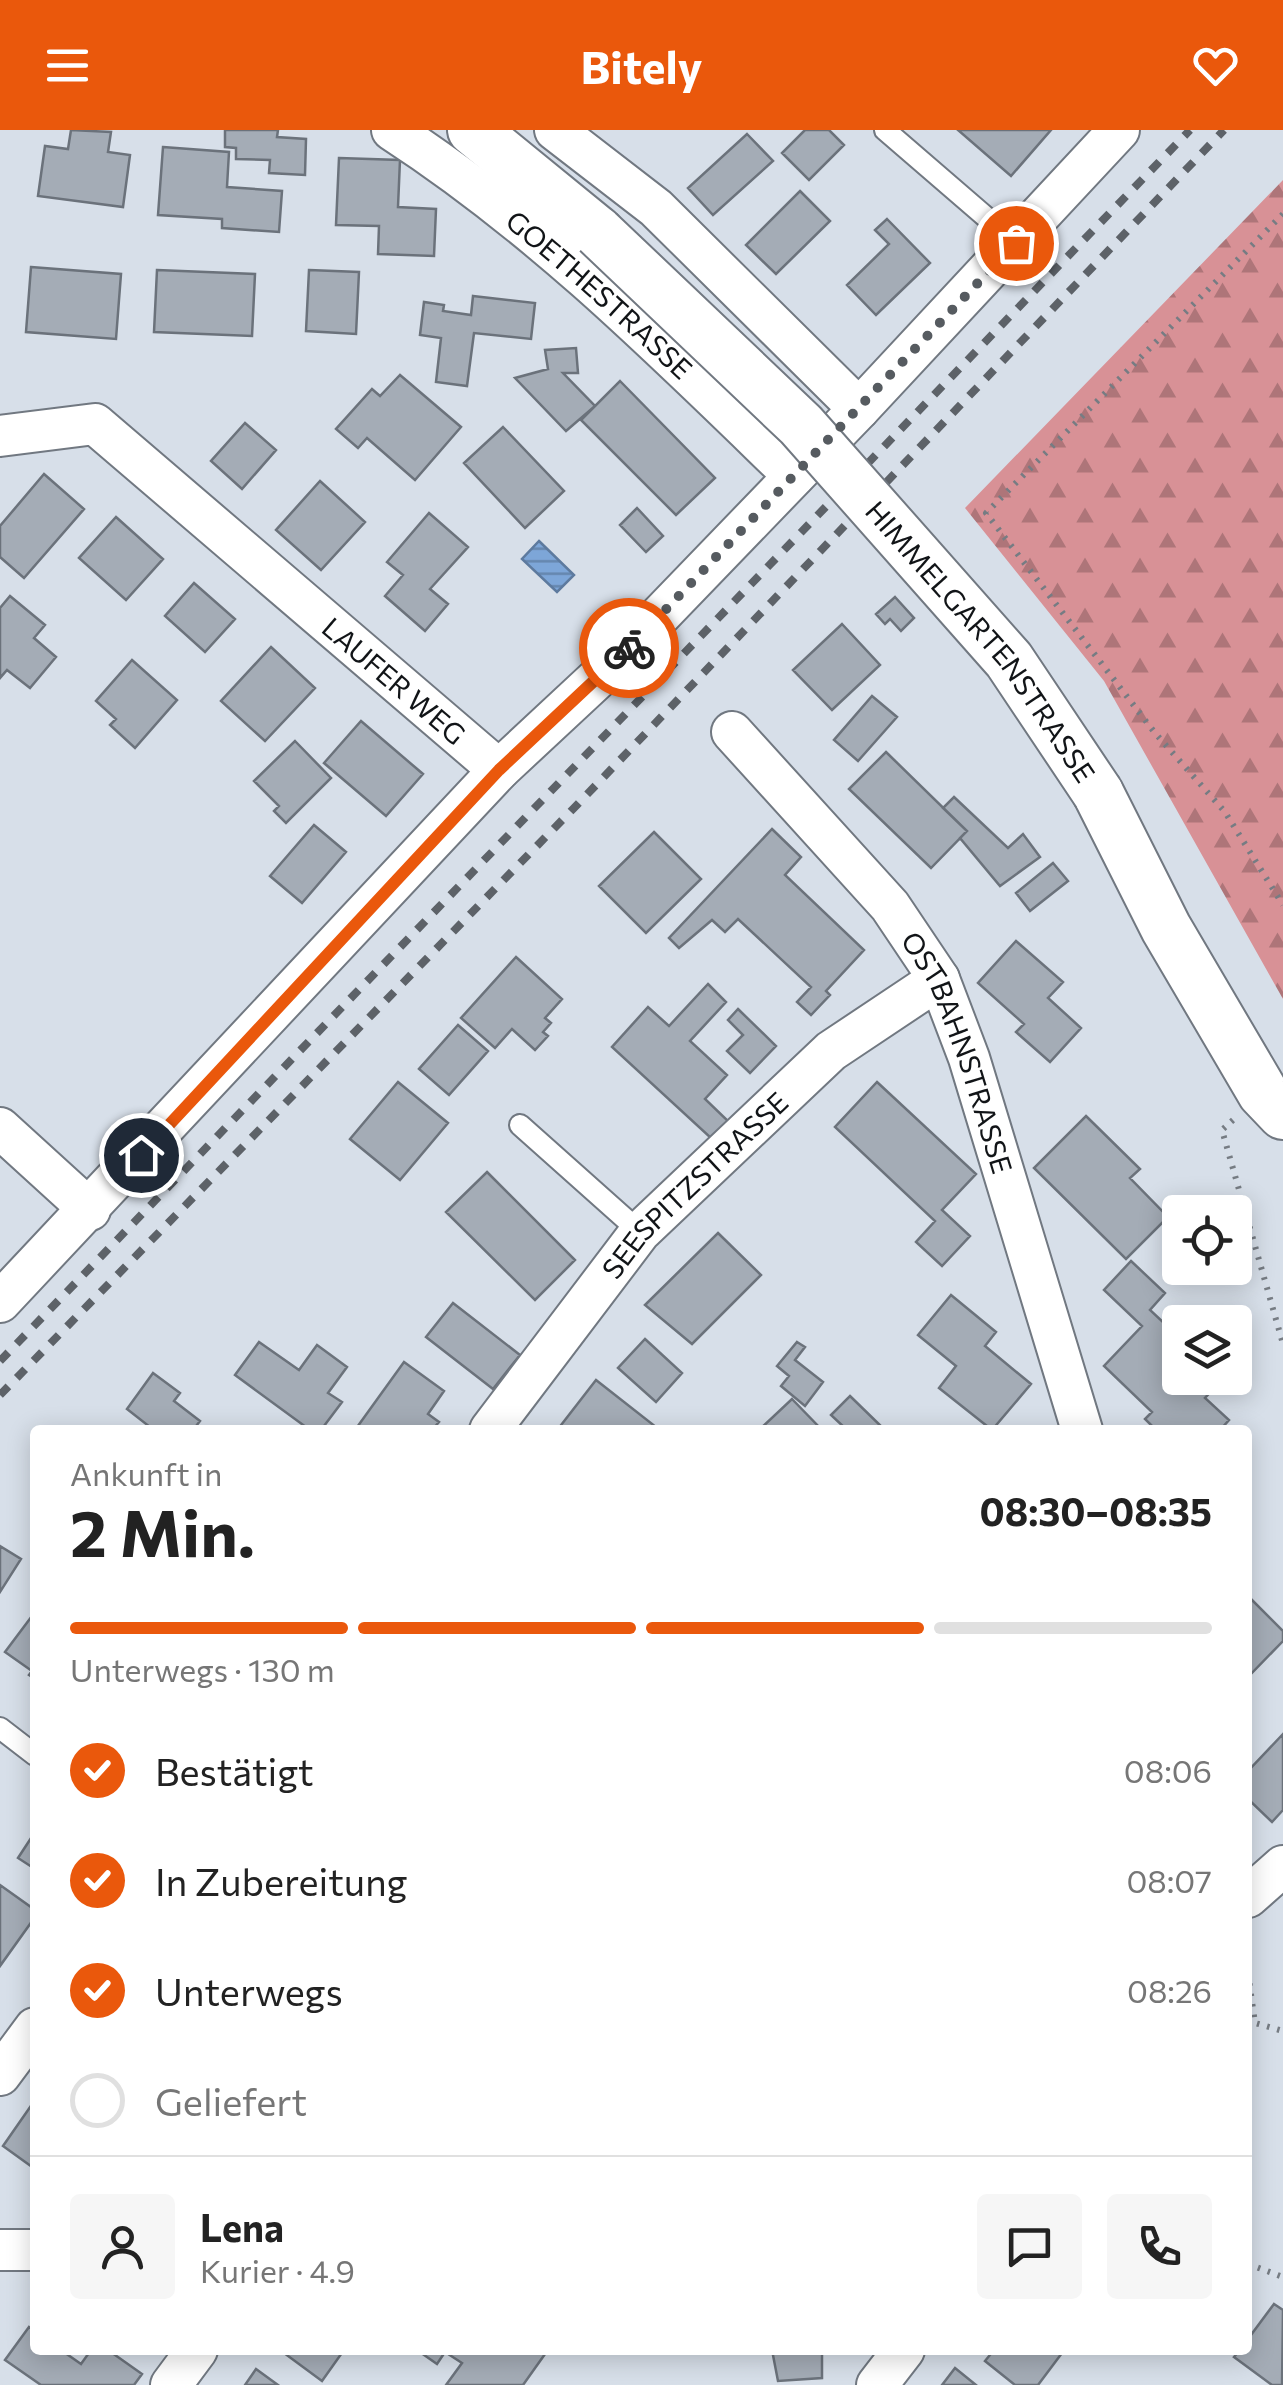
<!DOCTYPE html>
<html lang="de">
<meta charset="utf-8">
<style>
body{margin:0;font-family:Commissioner,sans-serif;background:#f6f6f6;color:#222;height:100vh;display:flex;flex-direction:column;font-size:38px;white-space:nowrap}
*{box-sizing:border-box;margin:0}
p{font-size:32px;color:#767676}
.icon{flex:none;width:55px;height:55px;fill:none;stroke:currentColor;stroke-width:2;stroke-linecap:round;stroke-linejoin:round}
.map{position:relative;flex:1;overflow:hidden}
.sheet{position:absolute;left:30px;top:1295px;width:1222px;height:930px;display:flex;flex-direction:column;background:#fff;border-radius:10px;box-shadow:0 5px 25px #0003}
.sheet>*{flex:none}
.buttons{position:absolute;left:1162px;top:1065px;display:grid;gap:20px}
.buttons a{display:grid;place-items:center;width:90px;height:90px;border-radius:10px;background:#fff;box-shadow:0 5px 25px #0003;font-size:50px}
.pin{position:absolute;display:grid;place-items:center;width:85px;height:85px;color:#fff;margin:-42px;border:5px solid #fff;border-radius:50%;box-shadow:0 2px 10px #0007}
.courier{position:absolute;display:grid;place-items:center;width:100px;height:100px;margin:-50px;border:8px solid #ea580c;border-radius:50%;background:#fff;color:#222;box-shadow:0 2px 12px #0007}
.overview em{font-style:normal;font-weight:700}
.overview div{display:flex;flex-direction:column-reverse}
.overview{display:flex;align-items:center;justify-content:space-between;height:170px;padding:0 40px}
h1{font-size:65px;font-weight:700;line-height:75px}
.bar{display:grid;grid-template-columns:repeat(4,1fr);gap:15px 10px;align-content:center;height:120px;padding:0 40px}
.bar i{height:12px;border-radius:8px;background:#e0e0e0}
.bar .selected{background:#ea580c}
.bar p{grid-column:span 4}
.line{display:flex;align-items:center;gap:25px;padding:0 40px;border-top:2px solid #e0e0e0}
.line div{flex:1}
.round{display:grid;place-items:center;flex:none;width:105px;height:105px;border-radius:10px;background:#f6f6f6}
ol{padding:0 40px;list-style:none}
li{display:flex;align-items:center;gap:30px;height:110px}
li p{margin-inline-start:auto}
li .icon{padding:10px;border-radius:50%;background:#ea580c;color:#fff;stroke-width:4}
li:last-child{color:#767676}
li i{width:55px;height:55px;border:5px solid #e0e0e0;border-radius:50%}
header{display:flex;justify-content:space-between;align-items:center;height:130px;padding:0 40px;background:#ea580c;color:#fff;font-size:45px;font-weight:700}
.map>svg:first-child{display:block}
.forest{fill:url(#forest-firs)}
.water{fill:url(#water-rules);stroke:#5d7a9e;stroke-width:2.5}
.building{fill:#a4acb6;stroke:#6b727b;stroke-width:2.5}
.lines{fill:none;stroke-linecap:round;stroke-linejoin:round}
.service-casing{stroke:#717881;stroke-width:24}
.minor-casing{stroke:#717881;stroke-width:44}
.tertiary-casing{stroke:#717881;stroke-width:54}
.path{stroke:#767c83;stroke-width:6;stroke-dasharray:2.5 8;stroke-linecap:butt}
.service{stroke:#fff;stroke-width:20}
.minor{stroke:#fff;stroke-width:40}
.tertiary{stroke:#fff;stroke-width:50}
.rail{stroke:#5d6268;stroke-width:8;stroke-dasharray:12 12;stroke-linecap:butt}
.tertiary-bridge-casing{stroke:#717881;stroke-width:54;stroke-linecap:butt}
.tertiary-bridge{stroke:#fff;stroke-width:50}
.done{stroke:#565b60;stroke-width:10;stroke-dasharray:0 18}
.route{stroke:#ea580c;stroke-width:12}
.labels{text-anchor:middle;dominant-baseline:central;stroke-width:9;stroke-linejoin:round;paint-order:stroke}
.street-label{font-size:28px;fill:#111417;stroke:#d7dfe9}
</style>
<header><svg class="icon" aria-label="menu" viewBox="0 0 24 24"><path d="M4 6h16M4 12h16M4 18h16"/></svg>Bitely<svg class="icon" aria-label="heart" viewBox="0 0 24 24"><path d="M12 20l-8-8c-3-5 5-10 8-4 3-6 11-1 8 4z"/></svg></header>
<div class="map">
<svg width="1283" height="2255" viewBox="0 0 1283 2255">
<defs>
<pattern id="forest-firs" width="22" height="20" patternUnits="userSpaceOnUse" patternTransform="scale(2.5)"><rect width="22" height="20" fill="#d89196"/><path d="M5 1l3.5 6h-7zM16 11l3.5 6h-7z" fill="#ae7579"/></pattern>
<pattern id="water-rules" width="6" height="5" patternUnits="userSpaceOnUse" patternTransform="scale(2.5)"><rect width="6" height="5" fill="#7da6d8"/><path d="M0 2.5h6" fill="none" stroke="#6586ae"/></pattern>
</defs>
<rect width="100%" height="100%" fill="#d7dfe9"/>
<!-- forest -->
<path class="forest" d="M1283,50V869L1104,551L965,378Z"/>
<!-- water -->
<path class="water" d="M539,411L574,445L557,462L522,429Z"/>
<!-- building -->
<path class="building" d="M71,0L111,2L108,22L130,25L123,77L38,66L45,16L68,19Z
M225,0H278L277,7L306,9L305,45L269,43L270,30L236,29V18L225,17Z
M805,0H829L844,15L809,50L782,23Z
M958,0H1051L1011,46Z
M747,4L773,31L713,85L688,58Z
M163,17L229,22L227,57L282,61L279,102L222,98V89L158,85Z
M339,28L400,30L398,77L436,79L434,126L378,124L379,96L336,95Z
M800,61L830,91L776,144L746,115Z
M887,89L930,133L876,185L847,155L889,114L875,100Z
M31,137L121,144L116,209L26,202Z
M157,140L255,144L252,206L154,202Z
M309,140L359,142L356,204L306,201Z
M473,166L535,173L531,209L474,203L467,256L436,252L441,208L420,205L424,172L444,175L443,181L471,185Z
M576,218L578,243H563L595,276L566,301L515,248L548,239L545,220Z
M400,245L461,297L415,350L367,308L358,318L336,299L372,259L380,266Z
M620,251L715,348L676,385L581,290Z
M245,293L276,320L242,359L211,331Z
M503,297L564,361L525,398L464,333Z
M44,344L84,379L24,448L0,427V396Z
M320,351L365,392L321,440L276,400Z
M637,378L663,406L646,422L620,395Z
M429,383L468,417L430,459L448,474L425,501L385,466L403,445L387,432Z
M116,387L163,429L126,470L79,428Z
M194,453L235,489L205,522L165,486Z
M10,466L45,495L34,508L56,527L30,558L7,540L0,548V478Z
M895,467L914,488L901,501L890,489L885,494L876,484Z
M842,494L880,535L832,580L793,540Z
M271,517L315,558L265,611L221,571Z
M132,530L177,570L135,618L110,595L116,589L96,571Z
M872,566L897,587L858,631L834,610Z
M361,591L423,644L386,686L324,633Z
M295,611L331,648L286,693L274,681L279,676L254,651Z
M886,622L967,701L931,738L849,659Z
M954,667L1008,718L1023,704L1040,727L1000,756L960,708L967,701L943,678Z
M314,695L346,722L302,773L270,746Z
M772,699L801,727L785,745L864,820L826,861L830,865L811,885L797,872L811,857L738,789L725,802L712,790L679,818L669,808Z
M654,702L701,749L646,803L599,756Z
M1053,733L1068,751L1030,781L1016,763Z
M1016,811L1063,852L1048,868L1081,898L1050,932L1016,902L1024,894L978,853Z
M516,827L562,869L545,888L551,893L543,902L548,906L535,920L512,899L495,918L461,888Z
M708,854L726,872L690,911L727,945L705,969L728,991L712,1009L612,917L648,877L669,896Z
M738,879L776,916L750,943L727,921L743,905L728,890Z
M458,895L488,921L449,965L419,939Z
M398,952L448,993L400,1050L350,1009Z
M877,952L976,1044L942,1080L970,1106L942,1136L916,1112L935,1091L835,997Z
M1086,986L1140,1039L1130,1048L1168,1087L1126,1129L1034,1038Z
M487,1042L575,1130L535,1170L446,1082Z
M718,1103L761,1145L692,1214L645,1175Z
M1131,1131L1165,1163L1150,1180L1180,1208V1248H1207L1216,1256L1205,1268L1229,1290L1220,1300H1156L1145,1289L1152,1282L1104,1236L1142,1196L1104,1160Z
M951,1165L996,1202L985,1216L1031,1254L992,1300L939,1258L956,1236L918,1205Z
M453,1173L520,1225L493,1259L426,1207Z
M645,1209L682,1243L656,1272L618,1238Z
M259,1212L299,1240L317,1215L347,1237L328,1263L342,1272L321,1300H310L235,1245Z
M797,1212L805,1217L795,1230L823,1252L805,1276L781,1256L789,1246L777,1236Z
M404,1232L444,1261L428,1284L439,1292L432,1300H355Z
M153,1243L180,1263L174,1271L200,1291L193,1300H147L150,1297L127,1279Z
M596,1250L656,1297L653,1300L558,1299Z
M850,1266L885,1300H847L831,1285Z
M792,1269L822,1300H759Z
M0,1416L21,1429L0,1462Z
M1248,1466L1283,1501V1511L1248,1547Z
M35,1482V1549L29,1545L32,1541L5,1522Z
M1283,1604V1680L1272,1692L1248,1669V1641Z
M35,1702V1739L18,1728Z
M0,1755L35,1780V1787L0,1836Z
M35,1970V2039L3,2016Z
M1274,2174L1283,2180L1282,2255H1272L1234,2227L1240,2220H1248V2209Z
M29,2197L35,2201V2220H61L81,2234L91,2220H108L142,2244L134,2255H41L5,2230Z
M286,2220H344L322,2251L284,2223Z
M417,2220H539L545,2224L523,2255H446L462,2233L445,2222L437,2234Z
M772,2220H822V2248L778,2251Z
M994,2220H1058L1062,2223L1038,2255H1015L985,2231Z
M955,2238L976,2255H942Z
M256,2239L278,2255H245Z"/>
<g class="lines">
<defs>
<path id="service" d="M885,0L1016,113
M520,995L640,1102
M0,1598L35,1625"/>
<g id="minor">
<path id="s1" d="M392,0C543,98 666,222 794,346"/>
<path d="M555,0L656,78L859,279"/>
<path id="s2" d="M0,306L95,294L499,640"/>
<path id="s3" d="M732,602L890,776L939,849L969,928L1082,1300"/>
<path d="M0,998L90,1080"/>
<path d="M0,1172L499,640L615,532L859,279L1119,0"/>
<path id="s4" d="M490,1300L640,1102L831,921L939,849"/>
<path d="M1248,1767L1283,1736"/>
<path d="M0,1945L35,1898"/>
<path d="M0,2120H35"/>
<path d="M171,2255L197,2220"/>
<path d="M877,2255L904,2220"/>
</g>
<path id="tertiary" d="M473,0L598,102
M1098,663L1166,798L1263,963L1283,984"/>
</defs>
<!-- service casing -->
<use href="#service" class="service-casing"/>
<!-- minor casing -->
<use href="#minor" class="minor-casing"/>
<!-- tertiary casing -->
<use href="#tertiary" class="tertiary-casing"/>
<!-- path -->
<path class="path" d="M1283,84L986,383L1155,603L1225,682L1283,775
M1233,990L1222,1000L1283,1214
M1248,1843L1255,1893L1283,1901
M1248,2134L1283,2147"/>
<!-- service -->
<use href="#service" class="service"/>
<!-- minor -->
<use href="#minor" class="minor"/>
<!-- tertiary -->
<use href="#tertiary" class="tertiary"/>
<!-- rail -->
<path class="rail" d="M0,1231L1190,0
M0,1265L574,678L1224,0"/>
<defs>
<g id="tertiary-bridge">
<path id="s5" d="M598,102L801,295L1009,530L1098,663"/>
</g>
</defs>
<!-- tertiary-bridge casing -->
<use href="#tertiary-bridge" class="tertiary-bridge-casing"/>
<!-- tertiary-bridge -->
<use href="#tertiary-bridge" class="tertiary-bridge"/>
</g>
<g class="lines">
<!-- done -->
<path class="done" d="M629,518L1016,113"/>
<!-- route -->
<path class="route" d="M141,1025L499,640L629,518"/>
</g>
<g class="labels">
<!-- street labels -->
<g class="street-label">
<text stroke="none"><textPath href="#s1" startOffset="265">GOETHESTRASSE</textPath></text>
<text stroke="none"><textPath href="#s5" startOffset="562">HIMMELGARTENSTRASSE</textPath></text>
<text stroke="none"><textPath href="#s2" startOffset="490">LAUFER WEG</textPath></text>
<text stroke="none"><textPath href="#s3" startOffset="398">OSTBAHNSTRASSE</textPath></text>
<text stroke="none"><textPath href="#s4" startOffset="320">SEESPITZSTRASSE</textPath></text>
</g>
</g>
</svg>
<div class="buttons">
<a><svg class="icon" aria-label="locate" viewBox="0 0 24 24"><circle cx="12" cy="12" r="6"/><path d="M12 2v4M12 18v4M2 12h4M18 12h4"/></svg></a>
<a><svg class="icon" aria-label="layers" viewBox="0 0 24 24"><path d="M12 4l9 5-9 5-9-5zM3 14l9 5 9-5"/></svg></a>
</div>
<div class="pin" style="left:1016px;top:113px;background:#ea580c"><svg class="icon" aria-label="bag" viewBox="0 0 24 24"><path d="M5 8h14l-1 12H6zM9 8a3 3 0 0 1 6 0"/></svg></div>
<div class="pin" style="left:141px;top:1025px;background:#1f2937"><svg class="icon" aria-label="home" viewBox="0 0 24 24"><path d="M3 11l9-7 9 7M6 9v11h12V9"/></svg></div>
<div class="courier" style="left:629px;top:518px"><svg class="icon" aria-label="bike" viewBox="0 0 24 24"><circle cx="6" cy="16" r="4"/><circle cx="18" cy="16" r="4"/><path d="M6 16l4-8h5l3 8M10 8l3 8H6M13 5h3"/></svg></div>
<section class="sheet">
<div class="overview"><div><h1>2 Min.</h1><p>Ankunft in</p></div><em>08:30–08:35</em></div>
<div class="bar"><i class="selected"></i><i class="selected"></i><i class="selected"></i><i></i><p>Unterwegs · 130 m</p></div>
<ol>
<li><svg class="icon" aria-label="check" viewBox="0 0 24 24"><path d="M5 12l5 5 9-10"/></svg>Bestätigt<p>08:06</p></li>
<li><svg class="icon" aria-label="check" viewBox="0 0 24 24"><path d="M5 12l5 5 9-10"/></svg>In Zubereitung<p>08:07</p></li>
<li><svg class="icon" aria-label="check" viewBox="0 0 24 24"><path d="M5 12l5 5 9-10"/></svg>Unterwegs<p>08:26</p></li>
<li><i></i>Geliefert</li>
</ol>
<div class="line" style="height:180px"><a class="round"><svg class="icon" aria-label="person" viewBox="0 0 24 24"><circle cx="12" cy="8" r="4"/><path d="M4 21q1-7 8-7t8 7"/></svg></a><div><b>Lena</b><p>Kurier · 4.9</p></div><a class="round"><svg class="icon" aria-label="chat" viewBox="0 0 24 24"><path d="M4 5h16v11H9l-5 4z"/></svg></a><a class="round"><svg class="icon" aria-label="phone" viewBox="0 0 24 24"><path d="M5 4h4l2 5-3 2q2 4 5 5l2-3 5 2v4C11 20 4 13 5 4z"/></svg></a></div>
</section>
</div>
